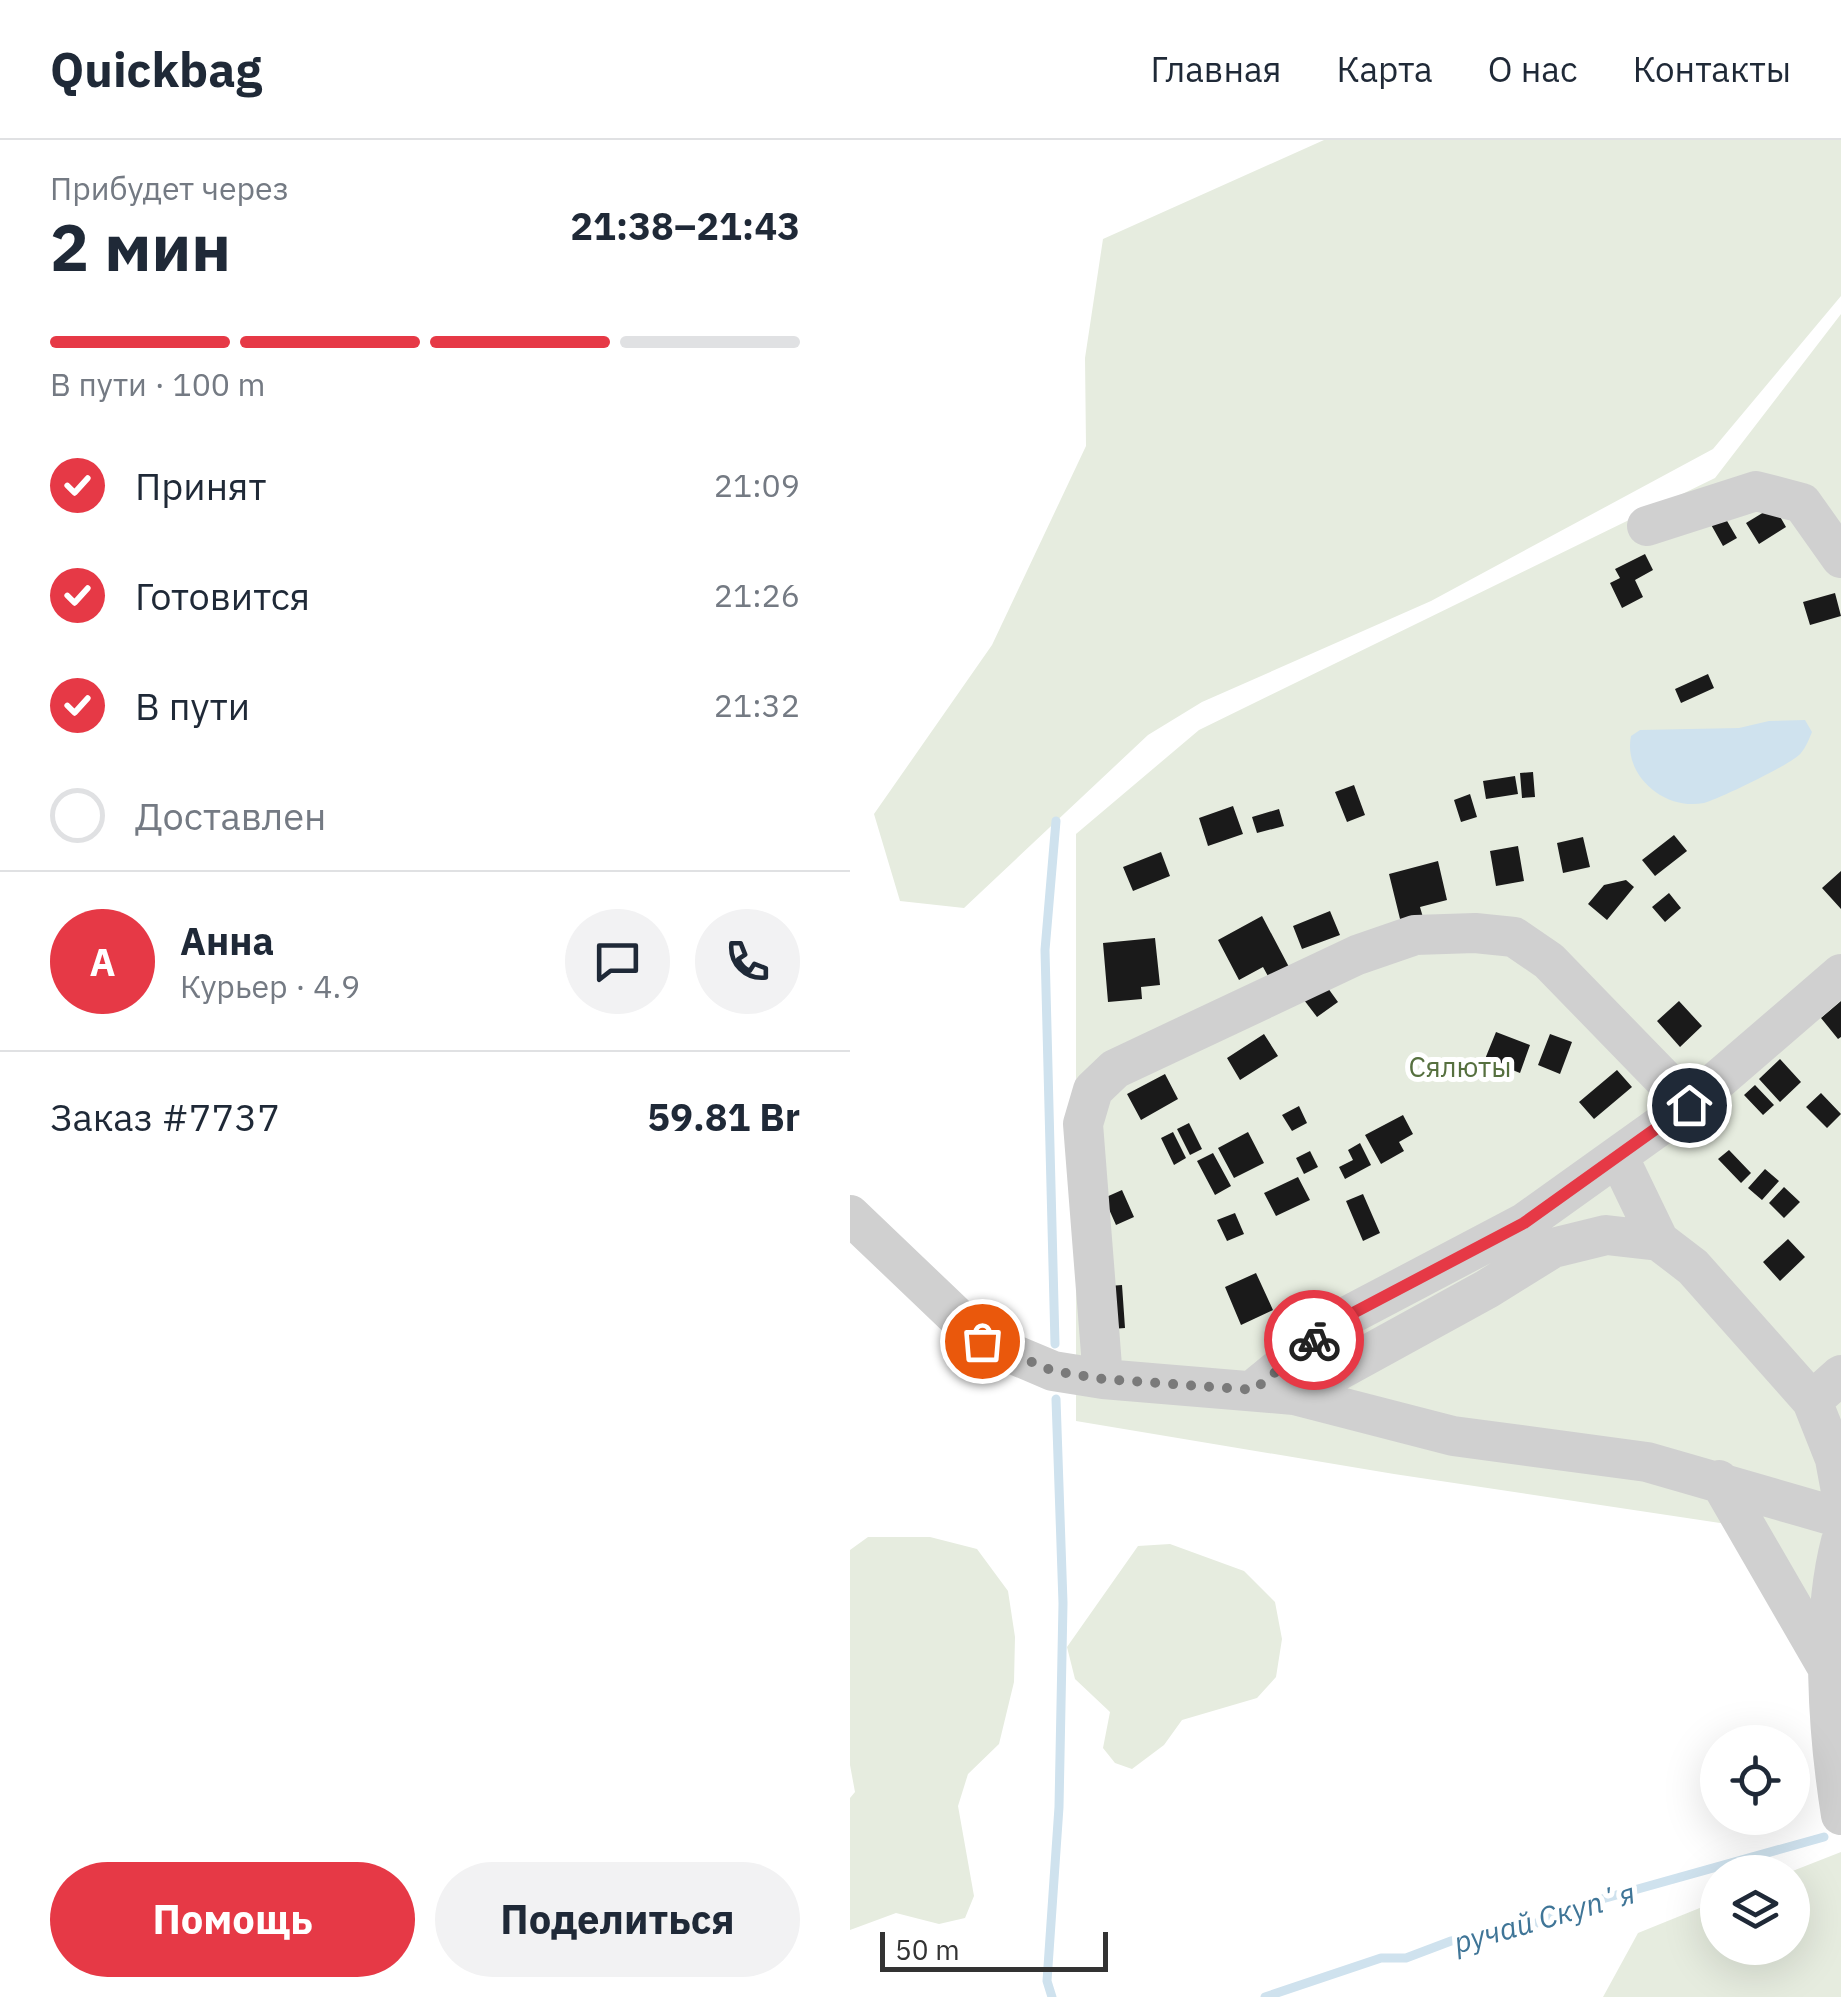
<!DOCTYPE html>
<html lang="ru">
<meta charset="utf-8">
<style>
body{margin:0;font-family:"IBM Plex Sans",sans-serif;background:#f2f2f3;color:#1f2937;height:100vh;display:flex;flex-direction:column;font-size:38px;white-space:nowrap}
*{box-sizing:border-box;margin:0}
p{font-size:32px;color:#747a83}
.icon{flex:none;width:55px;height:55px;fill:none;stroke:currentColor;stroke-width:2;stroke-linecap:round;stroke-linejoin:round}
.map{position:relative;flex:1;overflow:hidden}
.drawer{display:flex;flex-direction:column;background:#fff;width:850px}
.drawer>*{flex:none}
.tools{position:absolute;left:850px;top:1585px;display:grid;gap:20px}
.tools a{display:grid;place-items:center;width:110px;height:110px;border-radius:50%;background:#fff;box-shadow:0 10px 40px #0002;font-size:50px}
.scale{position:absolute;left:30px;bottom:25px;width:228px;box-sizing:border-box;padding-left:10px;border:5px solid #333;border-top:0;font-size:28px;line-height:35px;white-space:nowrap;color:#333;-webkit-text-stroke:8px #fff;paint-order:stroke}
.pin{position:absolute;display:grid;place-items:center;width:85px;height:85px;color:#fff;margin:-42px;border:5px solid #fff;border-radius:50%;box-shadow:0 2px 10px #0007}
.courier{position:absolute;display:grid;place-items:center;width:100px;height:100px;margin:-50px;border:8px solid #e63946;border-radius:50%;background:#fff;color:#222;box-shadow:0 2px 12px #0007}
.summary em{font-style:normal;font-weight:700}
.summary div{display:flex;flex-direction:column-reverse}
.summary{display:flex;align-items:center;justify-content:space-between;height:170px;padding:0 50px}
h1{font-size:65px;font-weight:700;line-height:75px}
.bar{display:grid;grid-template-columns:repeat(4,1fr);gap:15px 10px;align-content:center;height:120px;padding:0 50px}
.bar i{height:12px;border-radius:8px;background:#e0e1e3}
.bar .on{background:#e63946}
.bar p{grid-column:span 4}
.line{display:flex;align-items:center;gap:25px;padding:0 50px;border-top:2px solid #e0e1e3}
.line div{flex:1}
.round{display:grid;place-items:center;flex:none;width:105px;height:105px;border-radius:52px;background:#f2f2f3}
ol{padding:0 50px;list-style:none}
li{display:flex;align-items:center;gap:30px;height:110px}
li p{margin-inline-start:auto}
li .icon{padding:10px;border-radius:50%;background:#e63946;color:#fff;stroke-width:4}
li:last-child{color:#747a83}
li i{width:55px;height:55px;border:5px solid #e0e1e3;border-radius:50%}
.cta{display:flex;gap:20px;margin-top:auto;padding:20px 50px}
.cta a{flex:1;height:115px;border-radius:60px;background:#e63946;color:#fff;font-size:40px;font-weight:700;line-height:115px;text-align:center}
.cta a+a{background:#f2f2f3;color:#1f2937}
header{display:flex;align-items:center;gap:60px;box-sizing:border-box;height:140px;padding:0 50px;background:#fff;border-bottom:2px solid #e0e1e3}
header strong{font-size:48px}
nav{display:flex;gap:55px;margin-inline-start:auto;font-size:35px}
main{display:flex;flex:1;min-height:0}
.map>svg:first-child{display:block}
.green{fill:#e6ecdf}
.water{fill:#cfe2ee}
.lines{fill:none;stroke-linecap:round;stroke-linejoin:round}
.stream{stroke:#cfe2ee;stroke-width:9}
.building{fill:#1a1a1a}
.minor{stroke:#d0d0d0;stroke-width:40}
.done{stroke:#7a7a7a;stroke-width:10;stroke-dasharray:0 18}
.route{stroke:#e63946;stroke-width:12}
.labels{text-anchor:middle;dominant-baseline:central;stroke-width:10;stroke-linejoin:round;paint-order:stroke}
.park-label{font-size:28px;fill:#56703f;stroke:#fff}
.water-label{font-size:30px;font-style:italic;fill:#3f7597;stroke:#fff}
</style>
<header>
<strong>Quickbag</strong>
<nav><a>Главная</a><a>Карта</a><a>О нас</a><a>Контакты</a></nav>
</header>
<main>
<section class="drawer">
<div class="summary"><div><h1>2 мин</h1><p>Прибудет через</p></div><em>21:38–21:43</em></div>
<div class="bar"><i class="on"></i><i class="on"></i><i class="on"></i><i></i><p>В пути · 100 m</p></div>
<ol>
<li><svg class="icon" aria-label="check" viewBox="0 0 24 24"><path d="M5 12l5 5 9-10"/></svg>Принят<p>21:09</p></li>
<li><svg class="icon" aria-label="check" viewBox="0 0 24 24"><path d="M5 12l5 5 9-10"/></svg>Готовится<p>21:26</p></li>
<li><svg class="icon" aria-label="check" viewBox="0 0 24 24"><path d="M5 12l5 5 9-10"/></svg>В пути<p>21:32</p></li>
<li><i></i>Доставлен</li>
</ol>
<div class="line" style="height:180px"><b class="round" style="background:#e63946;color:#fff">А</b><div><b>Анна</b><p>Курьер · 4.9</p></div><a class="round"><svg class="icon" aria-label="chat" viewBox="0 0 24 24"><path d="M4 5h16v11H9l-5 4z"/></svg></a><a class="round"><svg class="icon" aria-label="phone" viewBox="0 0 24 24"><path d="M5 4h4l2 5-3 2q2 4 5 5l2-3 5 2v4C11 20 4 13 5 4z"/></svg></a></div>
<div class="line" style="height:130px"><div>Заказ #7737</div><b>59.81 Br</b></div>
<div class="cta"><a>Помощь</a><a>Поделиться</a></div>
</section>
<div class="map">
<svg width="991" height="1857" viewBox="0 0 991 1857">
<rect width="100%" height="100%" fill="#fff"/>
<!-- green -->
<path class="green" d="M474,0H991V156L863,309L581,461L352,562L298,595L114,768L50,761L24,674L142,505L236,306L235,218L253,99Z
M991,174V1401L973,1507L910,1389L544,1334L226,1281V694L349,590L865,338Z
M18,1397H80L127,1409L158,1451L165,1497L164,1542L149,1604L118,1634L108,1666L124,1756L115,1778L89,1784L46,1773L0,1790V1658L5,1652L0,1625V1410Z
M320,1404L394,1431L425,1462L432,1499L426,1537L407,1558L332,1580L314,1605L282,1629L265,1623L253,1608L260,1572L225,1539L217,1507L288,1406Z
M991,1712V1857H753L788,1793L867,1761L868,1808H942L940,1732Z"/>
<!-- water -->
<path class="water" d="M955,580L962,592C959,599 956,607 951,613C944,623 869,659 854,663C814,671 773,635 781,596L790,590L889,588L919,581Z"/>
<g class="lines">
<!-- stream -->
<path class="stream" d="M205,1204L195,810L206,681
M202,1857L197,1841L209,1667L213,1463L206,1259
M415,1857L531,1818H556L601,1801L657,1794L745,1761L974,1697"/>
</g>
<!-- building -->
<path class="building" d="M924,366L936,387L909,404L896,383Z
M873,374L887,398L873,406L859,381Z
M795,414L803,430L785,440L793,457L772,468L760,443L770,438L765,429Z
M985,453L991,476L960,485L953,462Z
M858,534L864,548L831,563L825,549Z
M683,632L685,657L672,658L670,633Z
M665,636L668,654L636,659L633,641Z
M504,645L515,675L497,682L485,652Z
M620,654L627,677L611,682L604,660Z
M383,666L393,694L358,706L349,678Z
M429,669L434,686L407,693L402,677Z
M824,695L837,711L805,736L792,720Z
M733,697L740,727L713,733L707,703Z
M668,706L674,741L646,746L640,711Z
M311,712L320,736L283,751L273,727Z
M588,721L597,760L570,767L574,781L552,787L539,734Z
M991,731V769L972,748Z
M776,740L784,747L757,780L738,764L754,745Z
M819,753L831,768L815,782L802,767Z
M480,771L490,795L452,809L443,786Z
M412,776L439,827L419,838L413,827L389,840L368,800Z
M305,798L310,845L291,847L292,859L258,862L253,803Z
M475,844L488,862L467,877L454,860Z
M829,861L852,886L830,907L807,881Z
M991,861V897L988,899L971,878Z
M646,892L680,905L670,933L635,919Z
M414,894L428,916L390,940L377,918Z
M700,894L722,902L710,934L688,925Z
M930,919L951,942L930,962L909,939Z
M767,930L782,947L744,979L729,962Z
M315,934L328,959L291,980L277,954Z
M905,945L924,965L913,975L894,955Z
M971,953L991,974L977,988L956,967Z
M449,966L457,983L442,991L432,975Z
M553,975L563,994L549,1002L554,1011L531,1024L515,995Z
M339,983L352,1009L340,1015L327,989Z
M323,992L336,1018L324,1025L311,998Z
M398,992L414,1023L384,1038L368,1008Z
M510,1003L521,1025L495,1039L489,1027L503,1020L498,1010Z
M879,1010L901,1033L891,1043L868,1019Z
M460,1011L468,1027L454,1034L446,1018Z
M363,1013L381,1046L365,1055L347,1021Z
M915,1029L929,1041L912,1060L898,1048Z
M448,1037L460,1060L426,1076L414,1053Z
M934,1047L950,1062L934,1078L919,1063Z
M272,1050L284,1077L266,1085L254,1058Z
M513,1054L530,1093L513,1101L496,1061Z
M385,1073L394,1094L377,1101L367,1080Z
M938,1099L955,1117L930,1141L913,1122Z
M406,1133L423,1170L391,1185L375,1147Z
M272,1145L275,1188L262,1189L259,1146Z"/>
<g class="lines">
<!-- minor -->
<path class="minor" d="M797,386L906,351L952,363L991,418
M768,1016L809,1101
M0,1075L132,1201L203,1231L253,1239L444,1255L603,1296L797,1322L991,1378
M253,1239L233,984L243,950L265,929L507,815L565,795L625,793L664,797L699,821L839,965
M403,1250L486,1182L674,1083L839,965L991,834
M444,1255L637,1149L703,1108L756,1095L809,1101L843,1127L962,1261L985,1319L991,1351
M962,1261L991,1235
M869,1340L980,1532
M991,1401C970,1481 978,1593 991,1675"/>
</g>
<g class="lines">
<!-- done -->
<path class="done" d="M132,1201L203,1231L253,1239L404,1250L464,1200"/>
<!-- route -->
<path class="route" d="M464,1200L486,1182L674,1083L839,965"/>
</g>
<g class="labels">
<!-- park labels -->
<g class="park-label">
<text x="610" y="926">Сялюты</text>
</g>
<!-- water labels -->
<g class="water-label">
<text transform="translate(694 1777) rotate(-16)">ручай Скупʼя</text>
</g>
</g>
</svg>
<div class="tools">
<a><svg class="icon" aria-label="locate" viewBox="0 0 24 24"><circle cx="12" cy="12" r="6"/><path d="M12 2v4M12 18v4M2 12h4M18 12h4"/></svg></a>
<a><svg class="icon" aria-label="layers" viewBox="0 0 24 24"><path d="M12 4l9 5-9 5-9-5zM3 14l9 5 9-5"/></svg></a>
</div>
<div class="scale">50 m</div>
<div class="pin" style="left:132px;top:1201px;background:#ea580c"><svg class="icon" aria-label="bag" viewBox="0 0 24 24"><path d="M5 8h14l-1 12H6zM9 8a3 3 0 0 1 6 0"/></svg></div>
<div class="pin" style="left:839px;top:965px;background:#1f2937"><svg class="icon" aria-label="home" viewBox="0 0 24 24"><path d="M3 11l9-7 9 7M6 9v11h12V9"/></svg></div>
<div class="courier" style="left:464px;top:1200px"><svg class="icon" aria-label="bike" viewBox="0 0 24 24"><circle cx="6" cy="16" r="4"/><circle cx="18" cy="16" r="4"/><path d="M6 16l4-8h5l3 8M10 8l3 8H6M13 5h3"/></svg></div>
</div>
</main>
